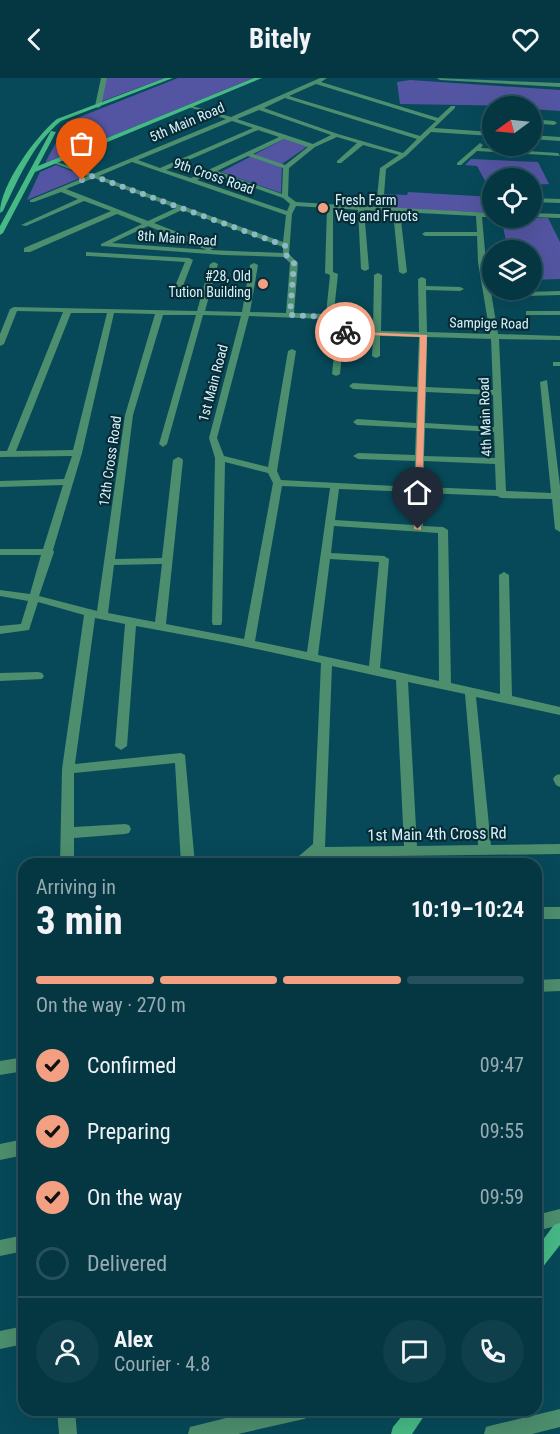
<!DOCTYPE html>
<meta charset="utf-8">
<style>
body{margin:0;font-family:"Roboto Condensed",sans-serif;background:#0e3f4a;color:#f1f3f6;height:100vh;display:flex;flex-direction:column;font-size:22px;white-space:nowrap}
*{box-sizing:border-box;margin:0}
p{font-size:20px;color:#97acb2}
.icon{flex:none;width:33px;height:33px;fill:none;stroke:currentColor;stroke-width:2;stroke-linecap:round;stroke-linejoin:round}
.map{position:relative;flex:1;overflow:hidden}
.side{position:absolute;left:18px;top:780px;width:524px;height:558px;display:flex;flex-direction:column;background:#053743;border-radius:18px;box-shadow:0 6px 24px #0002,0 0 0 2px #26515c}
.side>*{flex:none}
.needle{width:39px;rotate:255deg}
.tools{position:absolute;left:482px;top:18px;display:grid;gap:12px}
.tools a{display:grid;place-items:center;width:60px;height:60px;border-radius:50%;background:#053743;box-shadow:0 6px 24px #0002,0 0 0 2px #26515c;font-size:30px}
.pin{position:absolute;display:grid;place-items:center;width:51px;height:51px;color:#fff;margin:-62px -26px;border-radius:50% 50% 50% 0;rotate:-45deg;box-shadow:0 0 6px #0007}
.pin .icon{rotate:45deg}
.courier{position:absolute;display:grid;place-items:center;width:60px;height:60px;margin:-30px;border:4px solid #f3a082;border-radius:50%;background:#fff;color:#222;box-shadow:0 2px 8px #0007}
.summary em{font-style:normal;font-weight:700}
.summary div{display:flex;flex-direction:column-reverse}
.summary{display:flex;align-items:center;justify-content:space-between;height:102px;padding:0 18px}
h1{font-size:39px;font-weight:700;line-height:45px}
.bar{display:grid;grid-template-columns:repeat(4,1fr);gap:9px 6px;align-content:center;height:72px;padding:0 18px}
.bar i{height:8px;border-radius:4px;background:#26515c}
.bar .active{background:#f3a082}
.bar p{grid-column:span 4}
.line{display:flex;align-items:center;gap:15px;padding:0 18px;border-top:2px solid #26515c}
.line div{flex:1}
.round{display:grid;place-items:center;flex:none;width:63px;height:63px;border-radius:32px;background:#0e3f4a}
ol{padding:0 18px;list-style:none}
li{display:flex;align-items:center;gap:18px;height:66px}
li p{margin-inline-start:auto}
li .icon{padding:6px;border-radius:50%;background:#f3a082;color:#111;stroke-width:4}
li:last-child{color:#97acb2}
li i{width:33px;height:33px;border:3px solid #26515c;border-radius:50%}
header{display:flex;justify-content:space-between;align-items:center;height:78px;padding:0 18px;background:#053743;font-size:27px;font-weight:700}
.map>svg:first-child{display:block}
.green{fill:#5455a2}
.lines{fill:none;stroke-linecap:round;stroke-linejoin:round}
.minor{fill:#4c8e6d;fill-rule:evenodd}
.tertiary{fill:#4c8e6d;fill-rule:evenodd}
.secondary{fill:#46b985;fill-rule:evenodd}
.route{fill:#f3a082}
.done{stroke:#8eb8c3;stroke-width:6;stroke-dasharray:0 10.8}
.poi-dot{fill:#f3a082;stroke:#082c36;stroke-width:2}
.labels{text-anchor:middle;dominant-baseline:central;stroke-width:4.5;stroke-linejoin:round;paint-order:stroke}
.far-street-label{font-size:14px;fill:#d6f3fc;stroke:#082c36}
.far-poi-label{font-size:14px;fill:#d6f3fc;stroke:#082c36;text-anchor:start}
.street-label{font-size:16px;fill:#d6f3fc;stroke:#082c36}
</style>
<header><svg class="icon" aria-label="back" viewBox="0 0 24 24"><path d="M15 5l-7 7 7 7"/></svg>Bitely<svg class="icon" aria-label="heart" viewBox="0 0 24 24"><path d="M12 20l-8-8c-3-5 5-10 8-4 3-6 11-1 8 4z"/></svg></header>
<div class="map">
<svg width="560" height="1356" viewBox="0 0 560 1356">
<rect width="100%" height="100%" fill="#074959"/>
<!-- green -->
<path class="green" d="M106,0H165L100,24Z
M178,0H254L45,85L67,44Z
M410,2L560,12V33L531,31V28L400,26L397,4Z
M284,61L308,68L282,86L281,115L221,94Z
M471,81L538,84L549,106L531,107V100H492V108H488L477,88L465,87Z
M56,87L85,98L27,122L40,94Z
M408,114L492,119V135L384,130L382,116L407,117Z
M501,140H548L560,164V201L531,202V172H508Z"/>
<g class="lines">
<!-- minor -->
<path class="minor" d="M101,0H107L101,28L98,30L95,28Z
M320,0H327L321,4L438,40L451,28H455V30L434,50L492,54V58L431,54L406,78L386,91L383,129L492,135V139H482L486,184L498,256L560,258V262L499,261L506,413L551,415L540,304L547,302L560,408V454L555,451L552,421L501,420L497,418L424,415L423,448L443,449L448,452L451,605L500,616L499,497L504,494L509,497L512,618L560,629V637L476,619L491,767L560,766V776L316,779L311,786H297L299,778L313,766L321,585L228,565L136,548L127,668L121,672L115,668L125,546L95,540L75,686L181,675L185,677L195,786H181L175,685L74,695V749L125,746L129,747L131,751L129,755L125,756L74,760V786H60L62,691L84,537L38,524L29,552L0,556V548L21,546L28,523L0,518V512L30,516L41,477H0V471H43L63,407L0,409V403L64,401L72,378L0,379V373H7L63,234L17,233L4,266L0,268V256L10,231L14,229L197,233L210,186L214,184L218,186L205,233L242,234L250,187L254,185L258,187L250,234L286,235L290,185L284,179L223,177L101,168V166L142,146L117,136L30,174H24V170L111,133L84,123L26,148L21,147L78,121L61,114L34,124H30V122L88,98L51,84V82L93,96L226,41L189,29V27L231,39ZM316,6L436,43L420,58L289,18ZM285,20L417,61L403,75L338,56L264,30ZM259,32L331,57L313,66L237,41ZM232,43L253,50L160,90L138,82ZM258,52L279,59L191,100L166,92ZM337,59L357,65L337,83V85H341L363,67L399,77L380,90L376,129L296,124L288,118L289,90L315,69ZM284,61L308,69L285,87L253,76ZM248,78L283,90L282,116L217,93ZM132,84L286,137L283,164L99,98ZM212,95L283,120L290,126L287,133L197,102ZM94,100L176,130L148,143L66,111ZM296,128L327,130L325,195L330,197L326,236L294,235L298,185L289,176L292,136ZM333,130L358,132L361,191L365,193L369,191L364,132L393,134L399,194L403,196L407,194L400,134L476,138L477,154H425L422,156L425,158H477L478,184L490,256L427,254L426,212L460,213L464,211L460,209L426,208V201L422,199L418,201L419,254L381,253L382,197L378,195L374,197L373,253L332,252L338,196L333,194ZM182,132L283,169V175L210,172L214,170L213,168L154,145ZM148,148L207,172H209L112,165ZM71,235H107L73,372L16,373ZM114,235L155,236L125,337L97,533L39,518L54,474L53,472L82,375ZM163,237H196L159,366L163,369L167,366L203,237L241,238L209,360L215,380L212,544L213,547H221L222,544L225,384L268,395L273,405L244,561L166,546L183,382L181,380L178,379L173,382L162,480L115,481L133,337ZM249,238L326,241L324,254L336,257L332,296L336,298L340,296L344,257L373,258L372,278L376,280L380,278V258L419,259L417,309L353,305L349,308L353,311L417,314L416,345L357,341L353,344L357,347L416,350L415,377L358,375L353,378L358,381L415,383L414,409L281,402L277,393L296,273L292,271L288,273L268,389L224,378L217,360ZM427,259L491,261L493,312L426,309ZM426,314L493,317L494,349L425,345ZM425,350L494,354L495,380L424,378ZM424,383L495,386L496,412L424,409ZM282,408L330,410L307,574L255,563ZM339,411L414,414L413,447L335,442ZM334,448L438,455L439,603L380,590L389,481L384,478L331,475ZM330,481L379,484L369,588L318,577ZM162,486L155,544L108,535L114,487ZM332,588L396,602L404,768L325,769ZM408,604L465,616L478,767L417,768Z
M531,41L554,43L557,45L554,47L531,45Z
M531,57L560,59V63L531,61Z
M480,65L483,67L481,70L558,75L560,78L477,73L461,87H457V85Z
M531,120L560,121V125L531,124Z
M531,135L560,136V140L531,139Z
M86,174L189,180L193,182L181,213L177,215L173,213L185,184L89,178H86Z
M560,213V217L526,218L522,216L526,214Z
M526,233H560V237H526Z
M553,284H560V288H553Z
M38,594L42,595L44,598L42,601L0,603V595Z
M559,696L560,697V709L556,707L553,701L555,698Z
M536,829H560V841H536Z
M560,901V913L536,914V902Z
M24,979V993L0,997V983Z
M24,1061V1077L0,1082V1066Z
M560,1131V1147L536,1153V1137Z
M24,1157V1173L0,1178V1162Z
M24,1248V1266L0,1271V1253Z
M560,1331V1349L532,1356H484L486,1349L493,1347Z
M57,1332H75L77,1356H59Z
M229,1332H247L248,1335L263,1332H313L310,1338L304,1341L238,1356H188L190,1349L230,1339Z"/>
<!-- tertiary -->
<path class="tertiary" d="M437,0L560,5V9L440,2Z"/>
<!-- secondary -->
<path class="secondary" d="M165,0H173L61,43C32,67 19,100 3,133L0,135C0,107 36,58 57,41Z
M254,0H262L35,94L3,155L0,157V148L51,53L56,54L38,88Z
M560,1145V1167L542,1190L536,1192V1171L554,1147Z
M407,1332H428L412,1356H391L393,1349Z"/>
</g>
<!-- route -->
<path class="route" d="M343,253L427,257L421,452L414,451L420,259L345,256Z"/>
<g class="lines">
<!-- done -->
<path class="done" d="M82,102L93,98L286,168V177L294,185L290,237L330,239L328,254H345"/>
</g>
<!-- markers -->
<g class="poi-dot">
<circle cx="323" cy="130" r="6"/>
<circle cx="263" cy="206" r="6"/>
</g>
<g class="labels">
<!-- far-street labels -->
<g class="far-street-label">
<text transform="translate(187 44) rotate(-23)">5th Main Road</text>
<text transform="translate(214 98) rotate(19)">9th Cross Road</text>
<text transform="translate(177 160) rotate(4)">8th Main Road</text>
<text transform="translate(489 245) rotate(1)">Sampige Road</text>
<text transform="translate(213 305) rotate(-75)">1st Main Road</text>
<text transform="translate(485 339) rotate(-92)">4th Main Road</text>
<text transform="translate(110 383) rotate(-82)">12th Cross Road</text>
</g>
<!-- far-poi labels -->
<g class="far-poi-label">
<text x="335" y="122">Fresh Farm<tspan x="335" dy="16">Veg and Fruots</tspan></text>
<text x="251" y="198" text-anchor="end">#28, Old<tspan x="251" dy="16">Tution Building</tspan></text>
</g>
<!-- street labels -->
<g class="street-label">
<text transform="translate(437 756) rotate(-1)">1st Main 4th Cross Rd</text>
</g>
</g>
</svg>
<div class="tools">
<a><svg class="needle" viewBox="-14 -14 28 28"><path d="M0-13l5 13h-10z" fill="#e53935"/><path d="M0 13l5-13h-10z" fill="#97acb2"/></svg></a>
<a><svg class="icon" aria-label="locate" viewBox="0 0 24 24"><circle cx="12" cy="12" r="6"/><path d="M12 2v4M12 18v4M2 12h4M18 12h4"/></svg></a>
<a><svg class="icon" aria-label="layers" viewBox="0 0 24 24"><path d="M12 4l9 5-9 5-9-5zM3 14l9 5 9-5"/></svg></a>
</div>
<div class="pin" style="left:82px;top:102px;background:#ea580c"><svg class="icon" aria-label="bag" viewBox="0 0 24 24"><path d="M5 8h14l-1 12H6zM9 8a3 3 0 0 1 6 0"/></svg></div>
<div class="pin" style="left:418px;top:451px;background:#1f2937"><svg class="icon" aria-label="home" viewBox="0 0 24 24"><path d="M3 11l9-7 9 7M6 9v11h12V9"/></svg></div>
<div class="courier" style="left:345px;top:254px"><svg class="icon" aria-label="bike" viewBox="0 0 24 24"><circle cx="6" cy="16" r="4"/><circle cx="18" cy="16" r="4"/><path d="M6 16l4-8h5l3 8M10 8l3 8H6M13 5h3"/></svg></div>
<section class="side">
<div class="summary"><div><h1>3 min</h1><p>Arriving in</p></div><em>10:19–10:24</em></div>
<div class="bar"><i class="active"></i><i class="active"></i><i class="active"></i><i></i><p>On the way · 270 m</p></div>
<ol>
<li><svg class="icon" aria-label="check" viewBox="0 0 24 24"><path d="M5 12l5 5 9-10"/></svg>Confirmed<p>09:47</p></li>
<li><svg class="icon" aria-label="check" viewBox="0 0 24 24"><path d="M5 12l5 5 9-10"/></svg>Preparing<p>09:55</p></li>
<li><svg class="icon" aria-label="check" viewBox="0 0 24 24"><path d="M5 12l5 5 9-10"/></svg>On the way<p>09:59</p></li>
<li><i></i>Delivered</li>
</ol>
<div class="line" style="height:108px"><a class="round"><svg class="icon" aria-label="person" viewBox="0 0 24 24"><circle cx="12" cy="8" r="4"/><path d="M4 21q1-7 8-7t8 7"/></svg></a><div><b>Alex</b><p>Courier · 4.8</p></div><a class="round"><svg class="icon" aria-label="chat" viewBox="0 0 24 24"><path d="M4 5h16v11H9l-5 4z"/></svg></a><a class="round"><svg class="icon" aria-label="phone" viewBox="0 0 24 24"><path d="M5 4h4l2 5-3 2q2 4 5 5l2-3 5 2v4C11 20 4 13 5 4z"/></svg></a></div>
</section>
</div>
